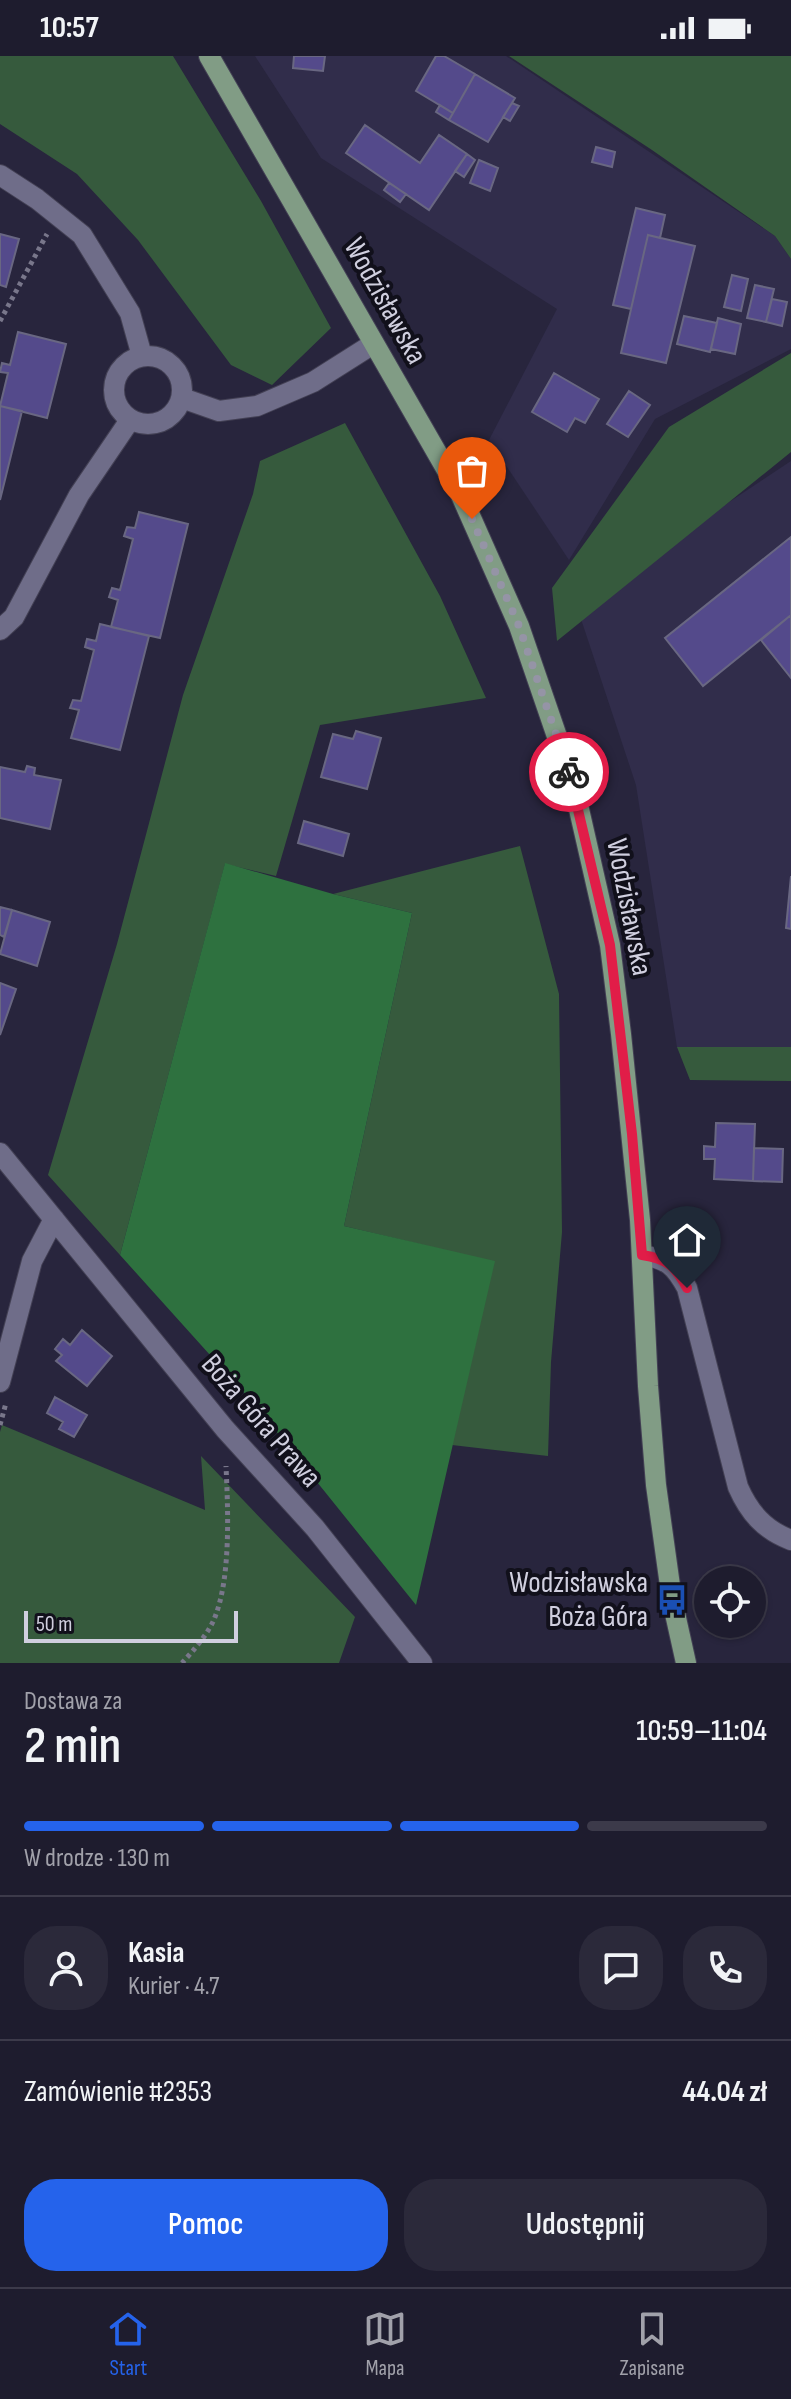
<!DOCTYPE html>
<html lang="pl">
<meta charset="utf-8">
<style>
body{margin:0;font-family:"Sofia Sans Condensed",sans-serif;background:#2b293a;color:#f1f3f6;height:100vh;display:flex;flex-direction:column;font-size:30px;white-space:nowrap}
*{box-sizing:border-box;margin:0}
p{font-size:26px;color:#a1a1aa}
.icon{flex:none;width:44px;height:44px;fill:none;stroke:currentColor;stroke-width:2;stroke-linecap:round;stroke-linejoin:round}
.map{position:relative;height:1607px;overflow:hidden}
.drawer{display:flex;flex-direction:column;background:#1e1c2e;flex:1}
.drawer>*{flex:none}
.fabs{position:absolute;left:694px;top:1510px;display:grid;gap:16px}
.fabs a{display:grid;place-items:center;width:72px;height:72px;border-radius:50%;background:#1e1c2e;box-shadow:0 2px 6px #0004,0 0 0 2px #3c3a4a;font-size:40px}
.scale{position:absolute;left:24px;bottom:20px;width:214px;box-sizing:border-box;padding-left:8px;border:4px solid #d0cfdf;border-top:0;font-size:22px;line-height:28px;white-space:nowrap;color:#d0cfdf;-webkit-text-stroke:6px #11101b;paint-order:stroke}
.pin{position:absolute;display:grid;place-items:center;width:68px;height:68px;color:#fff;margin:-82px -34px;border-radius:50% 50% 50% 0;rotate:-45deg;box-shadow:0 0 8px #0007}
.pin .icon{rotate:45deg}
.courier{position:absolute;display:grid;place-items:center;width:80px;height:80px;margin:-40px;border:6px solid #e11d48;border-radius:50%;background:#fff;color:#222;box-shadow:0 2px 10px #0007}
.summary em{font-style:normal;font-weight:600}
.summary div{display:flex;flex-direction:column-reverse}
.summary{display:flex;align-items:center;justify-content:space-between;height:136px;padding:0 24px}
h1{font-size:52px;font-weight:600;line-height:60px}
.bar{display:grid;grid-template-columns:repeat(4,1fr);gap:12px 8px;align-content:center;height:96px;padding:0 24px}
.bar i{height:10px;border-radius:6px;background:#3c3a4a}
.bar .current{background:#2563eb}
.bar p{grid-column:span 4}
.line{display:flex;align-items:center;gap:20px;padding:0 24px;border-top:2px solid #3c3a4a}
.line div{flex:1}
.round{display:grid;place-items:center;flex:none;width:84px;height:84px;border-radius:32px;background:#2b293a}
.cta{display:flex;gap:16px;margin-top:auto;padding:16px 24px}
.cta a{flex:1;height:92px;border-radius:32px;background:#2563eb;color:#fff;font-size:32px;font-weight:600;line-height:92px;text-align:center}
.cta a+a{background:#2b293a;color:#f1f3f6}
.status{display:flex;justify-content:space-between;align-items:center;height:56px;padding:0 40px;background:#1e1c2e;direction:ltr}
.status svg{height:22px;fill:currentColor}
.tab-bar{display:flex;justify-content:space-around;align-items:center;height:112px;border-top:2px solid #3c3a4a;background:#1e1c2e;font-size:22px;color:#a1a1aa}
.tab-bar a{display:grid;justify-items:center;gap:4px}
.tab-bar .current{color:#2563eb}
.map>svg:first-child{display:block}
.built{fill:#312d4b}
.green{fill:#365a3d}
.forest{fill:#2e713f}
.building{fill:#544a8b;stroke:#696782;stroke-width:2}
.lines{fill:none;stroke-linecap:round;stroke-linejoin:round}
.minor-casing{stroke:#434054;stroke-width:22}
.major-casing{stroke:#434054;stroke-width:22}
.path{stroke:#79778b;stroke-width:5;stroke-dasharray:4 4;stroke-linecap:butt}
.minor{stroke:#6f6d89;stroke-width:20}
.major{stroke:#819c85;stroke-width:20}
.done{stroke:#9594a6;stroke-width:8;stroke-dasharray:0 14.4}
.route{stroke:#e11d48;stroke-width:10}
.labels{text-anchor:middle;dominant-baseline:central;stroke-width:8;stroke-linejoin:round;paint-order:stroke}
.street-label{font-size:30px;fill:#d0cfdf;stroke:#11101b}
.poi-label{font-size:30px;fill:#d0cfdf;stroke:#11101b;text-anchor:end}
</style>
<div class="status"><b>10:57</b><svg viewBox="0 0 49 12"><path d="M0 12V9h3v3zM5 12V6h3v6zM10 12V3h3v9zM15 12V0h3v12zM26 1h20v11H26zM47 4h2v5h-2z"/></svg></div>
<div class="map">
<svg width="791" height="1607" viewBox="0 0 791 1607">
<rect width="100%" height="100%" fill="#28253d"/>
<!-- built -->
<path class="built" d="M255,0H506L775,180L791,203V293L655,363L569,504L489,384L557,253L321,102Z
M791,405V991H677L636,729L581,563L687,474Z"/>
<!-- green -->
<path class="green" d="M0,0H173L261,145L331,272L272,329L231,309L138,184L77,118L0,68Z
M509,0H791V203L775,180L652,94Z
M791,297V396L557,585L552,532L669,371Z
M345,367L440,540L486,642L320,669L276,820L225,808L120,1199L48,1119L117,888L183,639L253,438L260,405Z
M520,790L559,938L562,1176L551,1306L548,1400L452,1389L494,1206L344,1170L412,857L333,838Z
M677,991H791V1025L690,1024Z
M2,1369L205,1454L201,1400L355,1561L339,1607H0V1376Z"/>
<!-- forest -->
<path class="forest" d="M225,807L333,838L412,857L344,1170L495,1205L416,1549L255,1349L120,1199Z"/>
<!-- building -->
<path class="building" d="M294,0H325L323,15L293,12Z
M436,0H444L475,18L453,57L416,35Z
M475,18L515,42L488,86L449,64Z
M512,47L519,50L510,65L503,61Z
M440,49L453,57L449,64L436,56Z
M365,69L420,107L439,79L467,98L429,154L346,97Z
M596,91L615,96L612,111L592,106Z
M467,98L475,104L464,121L455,115Z
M479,104L498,112L490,135L470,127Z
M389,127L406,138L400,146L384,134Z
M636,152L665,159L660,182L648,179L631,253L613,249Z
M0,178L19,183L6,231L0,229Z
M648,179L695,190L666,307L621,297Z
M732,219L748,223L741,255L724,251Z
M755,229L774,233L766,266L747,262Z
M772,243L787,246L782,270L766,266Z
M684,260L717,267L710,296L677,288Z
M718,262L741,268L735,298L711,293Z
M18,276L66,288L47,362L0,350L8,317L0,316L2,307L10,309Z
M554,317L599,343L585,367L575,362L567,376L532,356Z
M629,335L650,349L628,381L607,368Z
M0,350L22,355L0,444Z
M139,456L188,468L160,582L111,571L118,544L109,541L112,532L120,534L133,483L124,480L127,471L135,472Z
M791,481V559L703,630L665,582Z
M791,559V622L761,584Z
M100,568L149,580L120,694L71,682L79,654L70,652L73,644L81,645L94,594L85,591L87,583L96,585Z
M356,675L381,682L367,733L321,721L333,678L353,683Z
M27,710L35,712L34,719L61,724L50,773L0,762V711L25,716Z
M304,765L349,778L343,800L298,787Z
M791,820V873L786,872Z
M0,851L12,854L4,881L0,879Z
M12,854L50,866L37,910L0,898Z
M0,927L16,933L0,979Z
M716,1067L755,1068L753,1125L714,1123L715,1103H704V1090L715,1091Z
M754,1092L783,1093L782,1126L753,1125Z
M82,1274L112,1300L87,1330L56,1305L62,1299L55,1293L63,1283L70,1289Z
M55,1341L87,1359L74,1381L59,1373L63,1366L47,1357Z"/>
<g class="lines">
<defs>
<path id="minor" d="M0,119L37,143L82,179L130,257L142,300
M114 334a34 34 0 1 1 68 0a34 34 0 1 1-68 0Z
M182,342L219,355L257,350L313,326L373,288
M0,574L14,561L79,439L130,364
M0,1097L225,1373L315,1472L422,1607
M642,1199C668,1203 675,1210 687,1232L738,1431C749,1456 764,1474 791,1484
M0,1326L32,1205L54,1163"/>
<path id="major" d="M209,0L460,437L519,570L573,727L610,889L621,978L640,1164L648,1330L656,1429L672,1544L686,1607"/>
</defs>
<!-- minor casing -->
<use href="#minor" class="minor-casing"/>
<!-- major casing -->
<use href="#major" class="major-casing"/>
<!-- path -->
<path class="path" d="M0,265L47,178
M0,1369L6,1347
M182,1607C193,1595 209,1577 215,1561C231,1520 228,1454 226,1410"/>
<!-- minor -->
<use href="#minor" class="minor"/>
<!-- major -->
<use href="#major" class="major"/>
</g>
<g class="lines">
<!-- done -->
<path class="done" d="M472,463L519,570L569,716"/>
<!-- route -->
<path class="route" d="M569,716L610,889L632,1078L642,1199C668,1203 675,1210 687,1232"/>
</g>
<!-- icons -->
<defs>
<symbol id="bus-bare" viewBox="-9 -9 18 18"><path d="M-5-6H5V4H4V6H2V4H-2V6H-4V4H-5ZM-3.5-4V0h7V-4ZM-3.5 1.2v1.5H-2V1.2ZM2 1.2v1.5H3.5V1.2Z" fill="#1a4fb4" stroke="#11101b" stroke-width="2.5" paint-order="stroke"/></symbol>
</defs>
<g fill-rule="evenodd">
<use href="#bus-bare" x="650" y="1522" width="44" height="44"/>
</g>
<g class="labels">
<!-- street labels -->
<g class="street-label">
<text transform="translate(385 245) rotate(61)">Wodzisławska</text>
<text transform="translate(629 851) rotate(79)">Wodzisławska</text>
<text transform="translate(261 1365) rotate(49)">Boża Góra Prawa</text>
</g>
<!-- poi labels -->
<g class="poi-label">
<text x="648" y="1527">Wodzisławska<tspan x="648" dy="34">Boża Góra</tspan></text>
</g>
</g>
</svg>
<div class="fabs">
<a><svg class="icon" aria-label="locate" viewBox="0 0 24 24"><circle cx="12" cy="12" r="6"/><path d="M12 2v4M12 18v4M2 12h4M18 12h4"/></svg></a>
</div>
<div class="scale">50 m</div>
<div class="pin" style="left:472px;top:463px;background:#ea580c"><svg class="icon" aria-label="bag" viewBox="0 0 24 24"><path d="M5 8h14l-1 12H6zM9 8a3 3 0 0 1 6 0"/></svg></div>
<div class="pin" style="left:687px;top:1232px;background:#1f2937"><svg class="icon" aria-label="home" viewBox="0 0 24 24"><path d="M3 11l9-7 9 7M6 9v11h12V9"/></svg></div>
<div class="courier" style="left:569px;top:716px"><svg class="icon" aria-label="bike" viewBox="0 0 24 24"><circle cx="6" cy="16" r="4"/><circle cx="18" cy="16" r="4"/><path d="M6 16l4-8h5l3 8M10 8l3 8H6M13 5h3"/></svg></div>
</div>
<section class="drawer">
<div class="summary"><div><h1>2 min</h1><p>Dostawa za</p></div><em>10:59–11:04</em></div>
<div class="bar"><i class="current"></i><i class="current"></i><i class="current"></i><i></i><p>W drodze · 130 m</p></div>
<div class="line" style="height:144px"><a class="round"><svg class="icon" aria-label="person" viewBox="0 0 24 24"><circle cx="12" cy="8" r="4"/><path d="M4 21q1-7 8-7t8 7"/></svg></a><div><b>Kasia</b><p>Kurier · 4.7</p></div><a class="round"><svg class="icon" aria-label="chat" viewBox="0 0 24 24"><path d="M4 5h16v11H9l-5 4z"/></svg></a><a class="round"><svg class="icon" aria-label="phone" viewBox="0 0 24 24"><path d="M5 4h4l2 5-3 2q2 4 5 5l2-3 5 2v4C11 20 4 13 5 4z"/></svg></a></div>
<div class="line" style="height:104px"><div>Zamówienie #2353</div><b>44.04 zł</b></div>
<div class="cta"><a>Pomoc</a><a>Udostępnij</a></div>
</section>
<nav class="tab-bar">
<a class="current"><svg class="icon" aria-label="home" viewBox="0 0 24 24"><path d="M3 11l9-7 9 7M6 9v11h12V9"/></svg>Start</a>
<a><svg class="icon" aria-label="map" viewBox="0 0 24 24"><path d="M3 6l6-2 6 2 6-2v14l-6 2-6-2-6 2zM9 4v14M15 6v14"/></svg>Mapa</a>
<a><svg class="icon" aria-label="saved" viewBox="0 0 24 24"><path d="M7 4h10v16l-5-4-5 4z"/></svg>Zapisane</a>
</nav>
